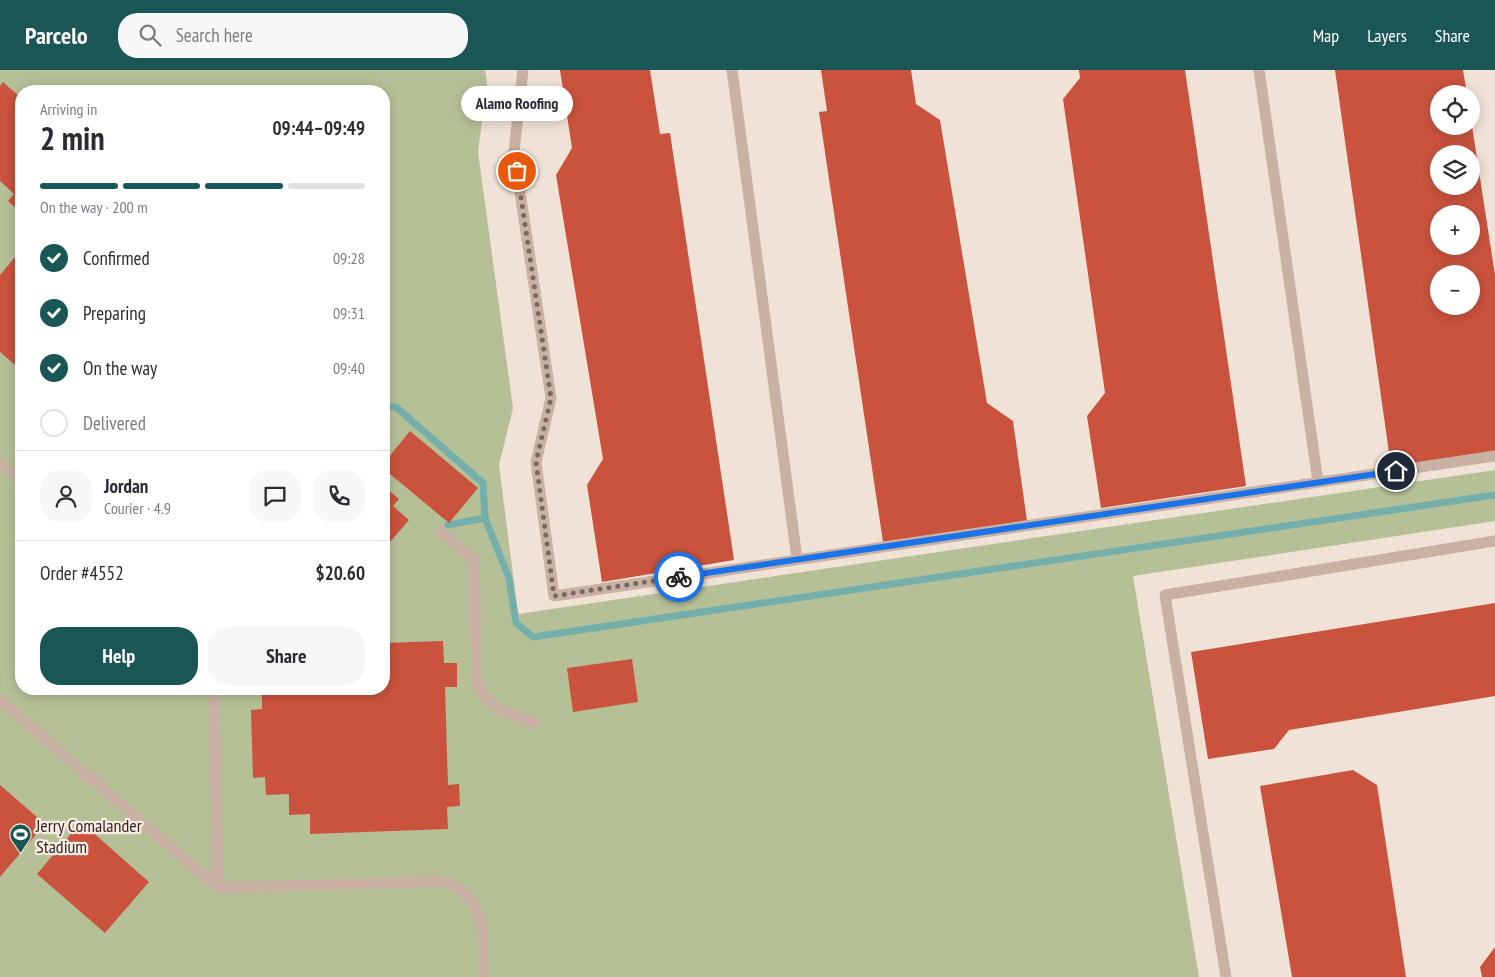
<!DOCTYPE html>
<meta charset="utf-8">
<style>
body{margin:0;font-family:"PT Sans Narrow",sans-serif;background:#f7f7f7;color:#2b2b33;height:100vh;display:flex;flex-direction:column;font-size:19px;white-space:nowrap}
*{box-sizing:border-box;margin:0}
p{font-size:16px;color:#7c7c81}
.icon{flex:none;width:28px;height:28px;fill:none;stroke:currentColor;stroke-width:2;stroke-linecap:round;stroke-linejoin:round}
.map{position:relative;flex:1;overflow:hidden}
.panel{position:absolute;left:15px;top:15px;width:375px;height:610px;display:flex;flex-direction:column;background:#fff;border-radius:20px;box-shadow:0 2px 12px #0003}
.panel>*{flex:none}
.tools{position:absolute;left:1430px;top:15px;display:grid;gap:10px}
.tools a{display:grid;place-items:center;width:50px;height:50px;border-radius:50%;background:#fff;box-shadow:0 2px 12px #0003;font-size:25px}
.pin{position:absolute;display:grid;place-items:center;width:42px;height:42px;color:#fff;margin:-21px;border:2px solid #fff;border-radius:50%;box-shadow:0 1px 5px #0007}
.courier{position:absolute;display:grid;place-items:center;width:50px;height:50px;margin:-25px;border:4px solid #1a73e8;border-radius:50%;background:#fff;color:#222;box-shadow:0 1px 6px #0007}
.bubble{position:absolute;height:35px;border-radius:18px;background:#fff;box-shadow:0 2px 12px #0003;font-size:16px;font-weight:600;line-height:35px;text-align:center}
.summary em{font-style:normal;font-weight:600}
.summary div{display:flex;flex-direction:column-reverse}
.summary{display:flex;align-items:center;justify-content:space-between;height:85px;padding:0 25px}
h1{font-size:32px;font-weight:600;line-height:38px}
.bar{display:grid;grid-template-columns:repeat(4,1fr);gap:8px 5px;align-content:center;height:60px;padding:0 25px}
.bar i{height:6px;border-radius:4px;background:#e1e1e2}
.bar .selected{background:#1a5655}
.bar p{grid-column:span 4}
.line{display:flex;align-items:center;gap:12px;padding:0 25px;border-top:1px solid #e1e1e2}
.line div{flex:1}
.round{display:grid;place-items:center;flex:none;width:52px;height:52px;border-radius:20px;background:#f7f7f7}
ol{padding:0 25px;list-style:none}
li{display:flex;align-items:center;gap:15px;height:55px}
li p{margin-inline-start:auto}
li .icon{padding:5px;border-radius:50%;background:#1a5655;color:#fff;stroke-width:4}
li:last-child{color:#7c7c81}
li i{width:28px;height:28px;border:2px solid #e1e1e2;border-radius:50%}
.action{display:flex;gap:10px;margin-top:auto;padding:10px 25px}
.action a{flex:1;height:58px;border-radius:20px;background:#1a5655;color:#fff;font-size:20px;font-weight:600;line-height:58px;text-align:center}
.action a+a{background:#f7f7f7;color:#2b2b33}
header{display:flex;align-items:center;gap:30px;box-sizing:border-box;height:70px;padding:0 25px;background:#1a5655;color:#fff}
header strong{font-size:24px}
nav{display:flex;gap:28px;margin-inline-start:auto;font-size:18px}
.search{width:350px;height:45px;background:#f7f7f7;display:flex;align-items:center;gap:12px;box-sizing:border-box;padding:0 18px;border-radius:20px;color:#7c7c81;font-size:19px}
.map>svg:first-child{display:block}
.green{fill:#b6c097;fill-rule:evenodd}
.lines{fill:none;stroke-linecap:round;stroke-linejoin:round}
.stream{stroke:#75afac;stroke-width:7}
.building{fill:#c9533d;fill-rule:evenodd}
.service{stroke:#c9b1a3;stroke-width:11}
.done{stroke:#766963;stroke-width:5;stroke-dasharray:0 9}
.route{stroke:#1a73e8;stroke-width:6}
.labels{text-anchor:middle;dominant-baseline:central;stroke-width:4.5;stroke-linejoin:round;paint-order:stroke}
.poi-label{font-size:18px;fill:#342825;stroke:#f9ede3;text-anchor:start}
</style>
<header>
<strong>Parcelo</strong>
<div class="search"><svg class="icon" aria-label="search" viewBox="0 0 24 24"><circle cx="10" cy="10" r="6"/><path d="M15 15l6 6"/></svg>Search here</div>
<nav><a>Map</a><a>Layers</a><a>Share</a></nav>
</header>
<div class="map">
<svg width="1495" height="907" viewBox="0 0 1495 907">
<rect width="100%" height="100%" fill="#f1e2d7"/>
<!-- green -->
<path class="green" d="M0,0H485L487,12L478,82L513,338L499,395L518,544L1495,400V451L1133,506L1199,907H0ZM21,21H384V619H21Z"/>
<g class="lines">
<!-- stream -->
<path class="stream" d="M384,337H396L483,413L485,448L509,508L516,553L533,567L1495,425
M448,455L485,448"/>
</g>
<!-- building -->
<path class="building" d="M560,0H650L660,64L670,63L734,490L602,512L587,415L603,389L556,105L572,78Z
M821,0H911L916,34L940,50L987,333L1013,351L1027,451L883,472L819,42L827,41Z
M1079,0H1185L1246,416L1101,438L1087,346L1105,323L1063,29L1080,8Z
M1335,0H1463L1467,24H1439V56H1472L1495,205V381L1391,397ZM1439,84H1471V116H1439ZM1439,144H1471V176H1439ZM1439,204H1471V236H1439Z
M3,12L21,28V143L8,131L14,124L0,111V16Z
M21,180V300L0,282V205Z
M410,361L478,418L449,453L384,399V393Z
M384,416L399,429L393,436L409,450L384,479Z
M1495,533V626L1289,660L1274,679L1208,689L1191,582Z
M443,571L444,593H457V617H445L448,715L459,714L460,736L447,737L448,759L310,764V744L289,745V724L266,725L265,707L253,708L251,640L262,639V621L284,620V619H384V573Z
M632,589L638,632L573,642L567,598Z
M1353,700L1377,715L1406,907H1292L1260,716Z
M0,715L45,754L0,807Z
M81,752L149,812L105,863L37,804Z
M1495,877V907H1482L1480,897Z"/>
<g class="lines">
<!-- service -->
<path class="service" d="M523,0L514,82L551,328L536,392L554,526L1495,386
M732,0L797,489
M1259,0L1318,412
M0,393L21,411
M441,461L474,490L477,614C493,642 506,642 535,652
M214,619L218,818
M0,630L218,818L440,811C446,813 453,815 458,818C487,835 482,878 483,907
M1226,907L1165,525L1495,471"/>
</g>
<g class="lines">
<!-- done -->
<path class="done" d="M517,101L551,328L536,392L554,526L679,507"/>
<!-- route -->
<path class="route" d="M679,507L1396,401"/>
</g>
<!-- icons -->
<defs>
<symbol id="stadium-pin" viewBox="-11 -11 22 30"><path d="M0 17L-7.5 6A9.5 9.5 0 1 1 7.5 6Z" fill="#1a5655" stroke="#f9ede3"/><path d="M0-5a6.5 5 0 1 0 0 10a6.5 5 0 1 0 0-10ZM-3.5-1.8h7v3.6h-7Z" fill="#fff"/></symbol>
</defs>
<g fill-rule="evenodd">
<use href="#stadium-pin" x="8" y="752" width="25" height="34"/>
</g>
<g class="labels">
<!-- poi labels -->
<g class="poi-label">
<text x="36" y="755">Jerry Comalander<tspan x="36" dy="21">Stadium</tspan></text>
</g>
</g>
</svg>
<div class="tools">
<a><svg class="icon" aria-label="locate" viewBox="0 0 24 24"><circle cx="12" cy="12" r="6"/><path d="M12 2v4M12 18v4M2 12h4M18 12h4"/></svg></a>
<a><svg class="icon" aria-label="layers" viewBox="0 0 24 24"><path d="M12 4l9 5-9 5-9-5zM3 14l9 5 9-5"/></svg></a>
<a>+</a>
<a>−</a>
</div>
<div class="pin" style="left:517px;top:101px;background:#ea580c"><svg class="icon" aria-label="bag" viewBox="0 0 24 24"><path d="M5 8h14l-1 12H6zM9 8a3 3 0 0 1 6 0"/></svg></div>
<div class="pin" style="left:1396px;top:401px;background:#1f2937"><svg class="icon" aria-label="home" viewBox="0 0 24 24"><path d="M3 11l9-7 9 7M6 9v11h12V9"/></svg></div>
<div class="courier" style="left:679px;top:507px"><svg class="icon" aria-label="bike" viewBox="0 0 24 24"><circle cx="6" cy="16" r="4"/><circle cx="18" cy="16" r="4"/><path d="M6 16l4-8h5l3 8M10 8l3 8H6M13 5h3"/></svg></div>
<div class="bubble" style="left:461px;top:16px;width:112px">Alamo Roofing</div>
<section class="panel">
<div class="summary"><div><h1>2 min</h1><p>Arriving in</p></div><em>09:44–09:49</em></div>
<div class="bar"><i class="selected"></i><i class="selected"></i><i class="selected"></i><i></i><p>On the way · 200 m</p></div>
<ol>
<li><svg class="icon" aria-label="check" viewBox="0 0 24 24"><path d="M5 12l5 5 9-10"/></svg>Confirmed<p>09:28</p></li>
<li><svg class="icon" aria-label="check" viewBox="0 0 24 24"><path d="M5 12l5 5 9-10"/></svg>Preparing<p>09:31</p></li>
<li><svg class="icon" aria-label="check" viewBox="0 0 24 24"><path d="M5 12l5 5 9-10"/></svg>On the way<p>09:40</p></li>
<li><i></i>Delivered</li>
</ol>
<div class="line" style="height:90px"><a class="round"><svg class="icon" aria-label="person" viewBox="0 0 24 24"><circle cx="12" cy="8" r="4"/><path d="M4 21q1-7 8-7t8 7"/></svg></a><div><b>Jordan</b><p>Courier · 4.9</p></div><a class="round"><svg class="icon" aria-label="chat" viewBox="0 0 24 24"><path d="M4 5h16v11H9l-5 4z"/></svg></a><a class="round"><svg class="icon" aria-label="phone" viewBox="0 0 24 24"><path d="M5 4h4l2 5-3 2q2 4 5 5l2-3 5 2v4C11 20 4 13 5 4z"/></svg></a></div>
<div class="line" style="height:65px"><div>Order #4552</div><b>$20.60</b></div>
<div class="action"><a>Help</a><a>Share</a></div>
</section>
</div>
